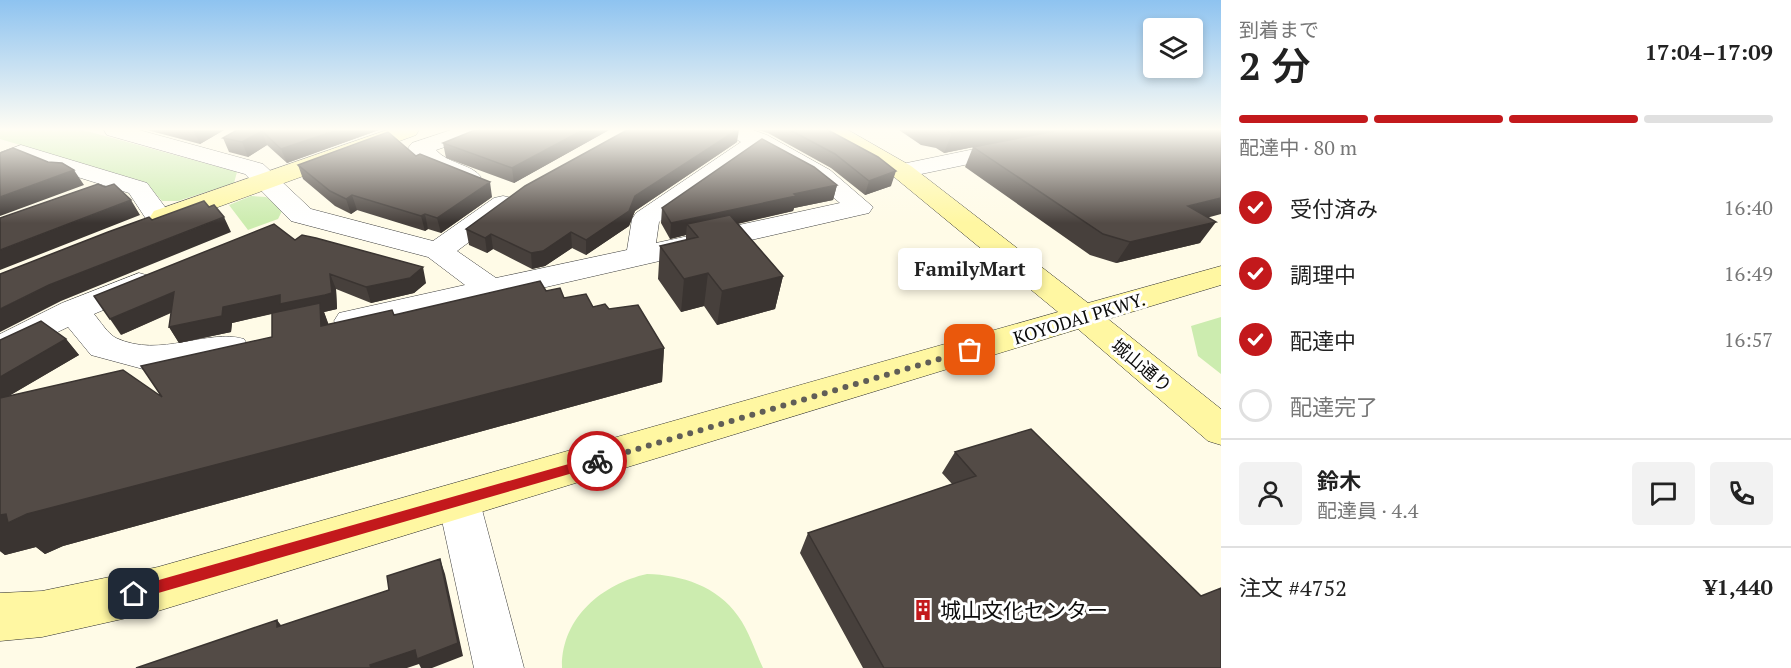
<!DOCTYPE html>
<html lang="ja">
<meta charset="utf-8">
<style>
body{margin:0;font-family:"PT Serif","Noto Sans JP",serif;background:#f2f2f2;color:#222;height:100vh;display:flex;flex-direction:column;font-size:22px;white-space:nowrap}
*{box-sizing:border-box;margin:0}
p{font-size:20px;color:#767676}
.icon{flex:none;width:33px;height:33px;fill:none;stroke:currentColor;stroke-width:2;stroke-linecap:round;stroke-linejoin:round}
.map{position:relative;flex:1;overflow:hidden}
.panel{display:flex;flex-direction:column;background:#fff;width:570px}
.panel>*{flex:none}
.tools{position:absolute;left:1143px;top:18px;display:grid;gap:12px}
.tools a{display:grid;place-items:center;width:60px;height:60px;border-radius:6px;background:#fff;box-shadow:0 3px 9px #0003;font-size:30px}
.pin{position:absolute;display:grid;place-items:center;width:51px;height:51px;color:#fff;margin:-26px;border-radius:12px;box-shadow:0 3px 9px #0006}
.courier{position:absolute;display:grid;place-items:center;width:60px;height:60px;margin:-30px;border:4px solid #c3191c;border-radius:50%;background:#fff;color:#222;box-shadow:0 2px 8px #0007}
.bubble{position:absolute;height:42px;border-radius:6px;background:#fff;box-shadow:0 3px 9px #0003;font-size:20px;font-weight:600;line-height:42px;text-align:center}
.overview em{font-style:normal;font-weight:600}
.overview div{display:flex;flex-direction:column-reverse}
.overview{display:flex;align-items:center;justify-content:space-between;height:102px;padding:0 18px}
h1{font-size:39px;font-weight:600;line-height:45px}
.bar{display:grid;grid-template-columns:repeat(4,1fr);gap:9px 6px;align-content:center;height:72px;padding:0 18px}
.bar i{height:8px;border-radius:4px;background:#e0e0e0}
.bar .on{background:#c3191c}
.bar p{grid-column:span 4}
.line{display:flex;align-items:center;gap:15px;padding:0 18px;border-top:2px solid #e0e0e0}
.line div{flex:1}
.round{display:grid;place-items:center;flex:none;width:63px;height:63px;border-radius:6px;background:#f2f2f2}
ol{padding:0 18px;list-style:none}
li{display:flex;align-items:center;gap:18px;height:66px}
li p{margin-inline-start:auto}
li .icon{padding:6px;border-radius:50%;background:#c3191c;color:#fff;stroke-width:4}
li:last-child{color:#767676}
li i{width:33px;height:33px;border:3px solid #e0e0e0;border-radius:50%}
main{display:flex;flex:1;min-height:0}
.map>svg:first-child{display:block}
.green{fill:#ccecaf}
.lines{fill:none;stroke-linecap:round;stroke-linejoin:round}
.street-casing{stroke:#3d3d3d;stroke-width:1}
.secondary-casing{stroke:#2c2c2c;stroke-width:1}
.street{fill:#fff;fill-rule:evenodd}
.secondary{fill:#fff7a2;fill-rule:evenodd}
.wall{fill:#47403c}
.shaded-wall{fill:#3a3431}
.building{fill:#534b46;stroke:#3a3431;stroke-width:1.5}
.route{fill:#c3191c}
.done{stroke:#605e57;stroke-width:6;stroke-dasharray:0 10.8}
.labels{text-anchor:middle;dominant-baseline:central;stroke-width:6;stroke-linejoin:round;paint-order:stroke}
.street-label{font-size:18px;fill:#0a0a0a;stroke:#fff}
.near-poi-label{font-size:21px;fill:#0a0a0a;stroke:#fff;text-anchor:start}
</style>
<main>
<div class="map">
<svg width="1221" height="668" viewBox="0 0 1221 668">
<rect width="100%" height="100%" fill="#fffbe7"/>
<!-- green -->
<path class="green" d="M0,130H83L237,172L234,183L178,201H162L145,182L0,139Z
M251,196L266,197L283,209L278,219L248,230L229,205Z
M1221,317V374L1198,356L1191,326Z
M647,574C682,575 717,586 738,616C749,631 755,651 763,668H562C561,618 602,584 647,574Z"/>
<g class="lines">
<defs>
<path id="street" d="M104,130H139L263,164L311,209L433,241L494,198L503,196L512,198L516,204L512,210L457,251L496,278L627,250L632,219L636,213L741,142L729,135L726,130H753L767,135L830,170L873,207L869,213L860,215L350,332L339,329L334,321L339,313L465,285L428,257L291,221L245,174L107,135ZM759,151L812,180L840,203L656,243L659,222Z
M451,130H483L480,135L436,150C448,164 472,164 481,177L477,182C451,189 422,168 408,148L412,143Z
M1067,130H1109L1106,135L1098,137L902,178L893,176L890,171L893,166L902,164Z
M21,145L147,183L174,219L170,225L160,227L150,225L129,193L23,160L0,169V153Z
M139,273L150,276L154,283L150,290L94,314C100,321 108,334 116,338C161,359 207,328 244,339L249,347L244,355L174,370L143,369L91,355L68,327L0,360V334L62,303Z
M459,484L474,489L480,502L524,668H474L438,502L444,489Z"/>
<path id="secondary" d="M387,130H419L416,135L174,223L164,225L154,223L150,217L154,211Z
M821,130H848L911,166L1088,303L1221,266V285L1108,319L1221,409V445L1208,441L1078,329L158,611L42,637L0,641V593L42,591L158,567L1058,312L893,176L824,135Z"/>
</defs>
<!-- street casing -->
<use href="#street" class="street-casing"/>
<!-- secondary casing -->
<use href="#secondary" class="secondary-casing"/>
<!-- street -->
<use href="#street" class="street"/>
<!-- secondary -->
<use href="#secondary" class="secondary"/>
</g>
<!-- wall -->
<path class="wall" d="M147,130H224L200,144Z
M237,130H379L287,163L267,145L248,157L229,152L223,138Z
M609,130L514,183L446,158L443,143Z
M758,130H828L891,186L865,195L831,168L768,133Z
M899,130H1058L944,153L936,148L921,145Z
M737,142L635,211L629,226L586,255L572,248L545,266L532,269L493,249L487,253L469,245L466,229Z
M973,147L1209,218L1200,243L1116,263L1090,255L965,167Z
M416,156L492,197L441,233L428,229L425,231L357,210L351,214L335,206L303,179L298,165Z
M837,185L833,200L794,208L793,211L738,224L783,276L775,309L717,325L704,306L681,312L658,279L660,246L686,240V235L670,239L661,223L662,208Z
M295,240L426,283L414,293L371,303L336,289L337,309L324,312L328,324L394,315L546,291L564,298L593,307L609,309L664,348L662,382L63,546L45,554L36,547L5,555L0,551V340L66,339L79,355L9,396L162,397L272,337V314L232,323L231,332L179,343L169,327L171,313L121,335Z
M955,452L1201,596L1221,668H863L800,553L808,533L952,484L942,473Z"/>
<!-- shaded-wall -->
<path class="shaded-wall" d="M193,130H224L200,144Z
M337,130H379L287,163L281,149Z
M583,130H609L514,183L512,168Z
M737,130H739L737,142L635,211L629,226L586,255V240L635,196Z
M971,130H1058L944,153L952,133Z
M262,131L267,145L248,157L242,142Z
M74,170L84,185L0,216V197Z
M896,171L891,186L865,195L869,181Z
M490,182L492,197L441,233L437,218Z
M837,185L833,200L794,208L793,211L695,233L687,224L686,235L670,239L671,223L794,194Z
M352,195L357,210L351,214L346,199Z
M1221,198V214L1173,227L1188,206Z
M131,200L140,215L0,270V250Z
M425,214L428,229L425,231L421,216Z
M224,217L231,232L61,301L0,332V309L49,285Z
M1216,222L1200,243L1116,263L1130,242Z
M571,232L572,248L545,266L532,269L531,253Z
M491,234L493,249L487,253L485,238Z
M423,267L426,283L414,293L371,303L366,287Z
M708,273L704,306L681,312L684,279Z
M330,274L336,289L337,309L324,312L333,336L283,311L232,323L231,332L179,343L169,327L223,307Z
M783,276L775,309L717,325L722,291Z
M174,292L183,307L121,335L110,319Z
M66,339L79,355L0,401V377Z
M664,348L662,382L63,546L45,554L36,547L5,555L0,551V515L6,514H27Z
M440,559L445,574L463,656L432,668H421L419,664L407,668H371L370,665Z
M277,620L287,633L277,627Z"/>
<!-- building -->
<path class="building" d="M237,130H337L281,149L262,131L242,142L223,138Z
M475,130H583L512,168L443,143Z
M627,130H737L635,196L629,211L586,240L571,232L543,251L531,253L491,234L485,238L466,229L525,186Z
M790,130H828L878,157L896,171L869,181L835,154Z
M946,130H971L952,133Z
M1060,130H1221V198L1188,206L1216,222L1130,242L1103,234L973,147Z
M388,132L416,156L420,154L490,182L437,218L425,214L421,216L352,195L346,199L330,191L298,165Z
M762,139L814,167L837,185L794,194L796,196L671,223L662,208Z
M13,148L48,162L62,163L74,170L0,197V153Z
M98,184L105,187L114,184L131,200L0,250V218Z
M204,201L209,207L214,205L224,217L49,285L0,309V274L108,232L149,217L152,220Z
M730,215L783,276L722,291L708,273L684,279L660,246L698,237L687,224Z
M274,224L295,240L302,235L316,238L423,267L410,278L366,287L330,274L332,293L325,295L280,304V295L223,307L222,316L169,327L174,292L110,319L94,296Z
M540,281L546,291L560,288L564,298L586,294L593,307L605,304L609,309L638,305L664,348L27,514L8,523L6,514L0,515V398L123,370L162,397L141,366L272,337V313L320,303L321,326L392,310L394,315Z
M41,321L66,339L0,377V340Z
M1031,429L1201,596L1221,588V668H884L808,533L976,476L955,452Z
M440,559L458,643L417,659L415,650L370,665L371,668H136L277,620V627L389,590L387,576Z"/>
<!-- sky -->
<linearGradient id="sky" x2="0" y2="1"><stop stop-color="#8ec3f0"/><stop offset="0.58" stop-color="#fffdf4"/><stop offset="1" stop-color="#fffdf4" stop-opacity="0"/></linearGradient>
<rect width="1221" height="223" fill="url(#sky)"/>
<!-- route -->
<path class="route" d="M597,456L602,461L597,466L134,600L128,594L134,587Z"/>
<g class="lines">
<!-- done -->
<path class="done" d="M597,461L970,350"/>
</g>
<!-- icons -->
<defs>
<symbol id="building-bare" viewBox="-9 -9 18 18"><path d="M-4-6H4V6H1V3H-1V6H-4ZM-2.5-4.3h1.7v1.8h-1.7ZM.8-4.3h1.7v1.8H.8ZM-2.5-1h1.7V.8h-1.7ZM.8-1h1.7V.8H.8Z" fill="#c3191c" stroke="#fff" stroke-width="2.5" paint-order="stroke"/></symbol>
</defs>
<g fill-rule="evenodd">
<use href="#building-bare" x="908" y="595" width="30" height="30"/>
</g>
<g class="labels">
<!-- street labels -->
<g class="street-label">
<text transform="translate(1079 318) rotate(-17)">KOYODAI PKWY.</text>
<text transform="translate(1142 365) rotate(40)">城山通り</text>
</g>
<!-- near-poi labels -->
<g class="near-poi-label">
<text x="940" y="610">城山文化センター</text>
</g>
</g>
</svg>
<div class="tools">
<a><svg class="icon" aria-label="layers" viewBox="0 0 24 24"><path d="M12 4l9 5-9 5-9-5zM3 14l9 5 9-5"/></svg></a>
</div>
<div class="pin" style="left:970px;top:350px;background:#ea580c"><svg class="icon" aria-label="bag" viewBox="0 0 24 24"><path d="M5 8h14l-1 12H6zM9 8a3 3 0 0 1 6 0"/></svg></div>
<div class="pin" style="left:134px;top:594px;background:#1f2937"><svg class="icon" aria-label="home" viewBox="0 0 24 24"><path d="M3 11l9-7 9 7M6 9v11h12V9"/></svg></div>
<div class="courier" style="left:597px;top:461px"><svg class="icon" aria-label="bike" viewBox="0 0 24 24"><circle cx="6" cy="16" r="4"/><circle cx="18" cy="16" r="4"/><path d="M6 16l4-8h5l3 8M10 8l3 8H6M13 5h3"/></svg></div>
<div class="bubble" style="left:898px;top:248px;width:144px">FamilyMart</div>
</div>
<section class="panel">
<div class="overview"><div><h1>2 分</h1><p>到着まで</p></div><em>17:04–17:09</em></div>
<div class="bar"><i class="on"></i><i class="on"></i><i class="on"></i><i></i><p>配達中 · 80 m</p></div>
<ol>
<li><svg class="icon" aria-label="check" viewBox="0 0 24 24"><path d="M5 12l5 5 9-10"/></svg>受付済み<p>16:40</p></li>
<li><svg class="icon" aria-label="check" viewBox="0 0 24 24"><path d="M5 12l5 5 9-10"/></svg>調理中<p>16:49</p></li>
<li><svg class="icon" aria-label="check" viewBox="0 0 24 24"><path d="M5 12l5 5 9-10"/></svg>配達中<p>16:57</p></li>
<li><i></i>配達完了</li>
</ol>
<div class="line" style="height:108px"><a class="round"><svg class="icon" aria-label="person" viewBox="0 0 24 24"><circle cx="12" cy="8" r="4"/><path d="M4 21q1-7 8-7t8 7"/></svg></a><div><b>鈴木</b><p>配達員 · 4.4</p></div><a class="round"><svg class="icon" aria-label="chat" viewBox="0 0 24 24"><path d="M4 5h16v11H9l-5 4z"/></svg></a><a class="round"><svg class="icon" aria-label="phone" viewBox="0 0 24 24"><path d="M5 4h4l2 5-3 2q2 4 5 5l2-3 5 2v4C11 20 4 13 5 4z"/></svg></a></div>
<div class="line" style="height:78px"><div>注文 #4752</div><b>¥1,440</b></div>
</section>
</main>
